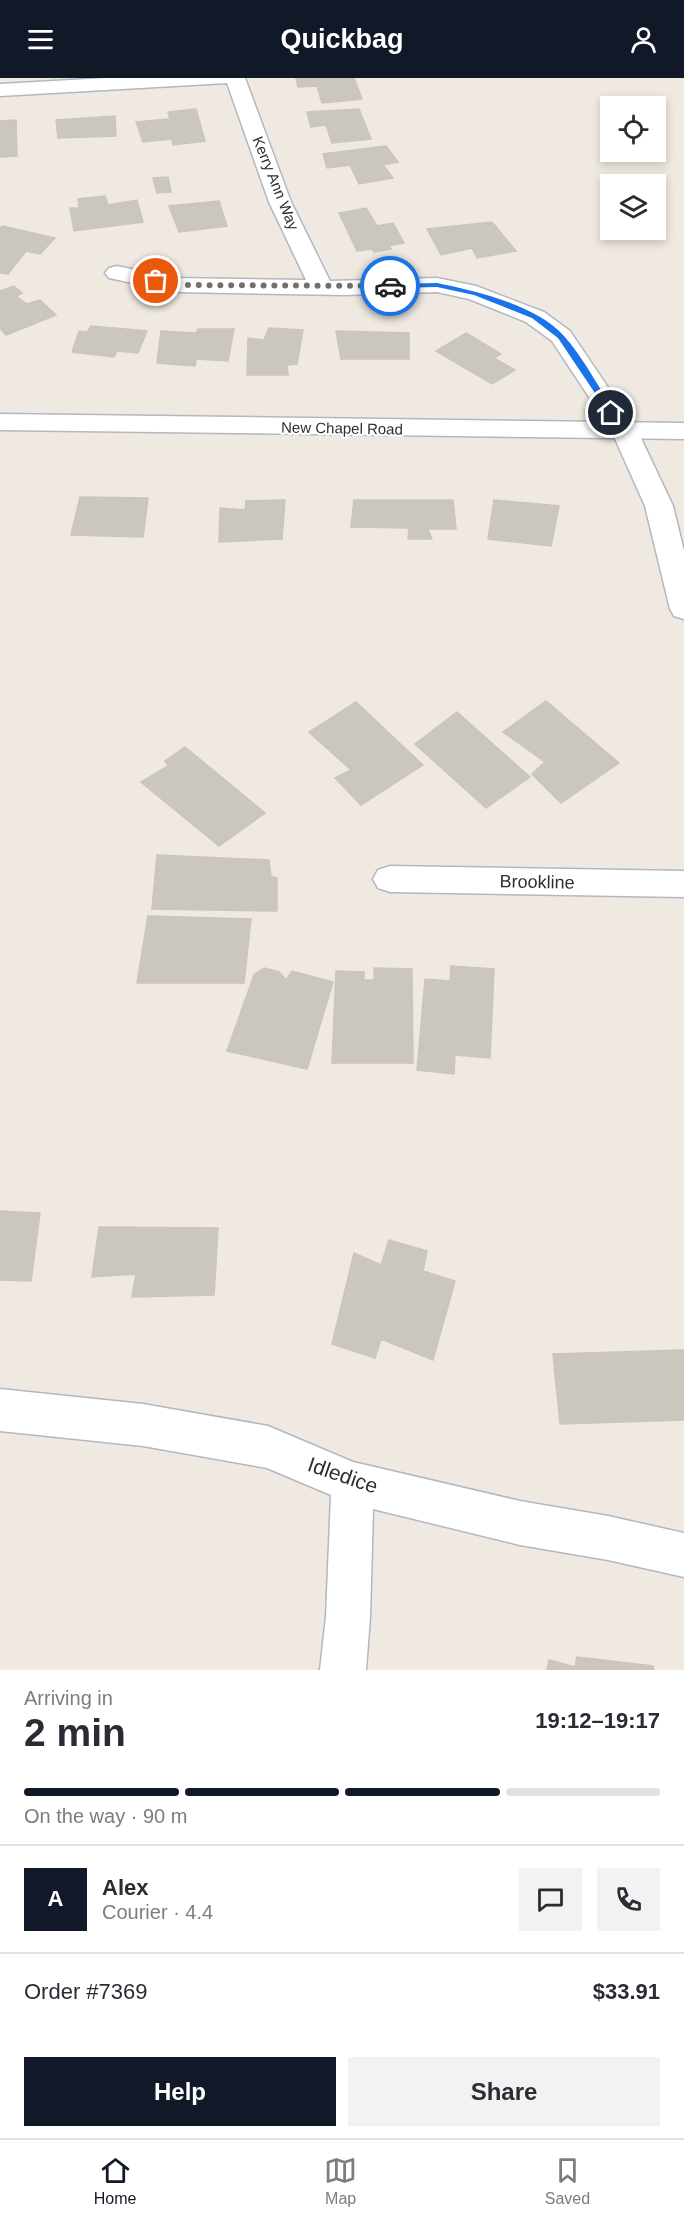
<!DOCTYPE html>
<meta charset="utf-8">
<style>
body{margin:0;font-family:Arial,sans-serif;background:#f2f2f3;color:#2b2b33;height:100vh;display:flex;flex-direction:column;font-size:22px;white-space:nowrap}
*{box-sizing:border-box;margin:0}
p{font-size:20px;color:#7c7c81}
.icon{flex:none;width:33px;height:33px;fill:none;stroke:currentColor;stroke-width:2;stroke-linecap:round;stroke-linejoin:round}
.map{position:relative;height:1592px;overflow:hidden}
.drawer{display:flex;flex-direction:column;background:#fff;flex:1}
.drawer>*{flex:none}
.fabs{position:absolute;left:600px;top:18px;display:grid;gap:12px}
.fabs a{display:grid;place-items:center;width:66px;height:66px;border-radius:0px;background:#fff;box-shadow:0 3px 9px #0003;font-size:30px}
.pin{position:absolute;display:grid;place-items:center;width:51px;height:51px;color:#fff;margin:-26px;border:3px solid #fff;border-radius:50%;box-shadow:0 2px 6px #0007}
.courier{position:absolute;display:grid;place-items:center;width:60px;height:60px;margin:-30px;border:4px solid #1a73e8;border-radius:50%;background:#fff;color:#222;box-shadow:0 2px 8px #0007}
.head em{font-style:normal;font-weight:700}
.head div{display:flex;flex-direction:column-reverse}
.head{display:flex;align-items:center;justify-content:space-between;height:102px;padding:0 24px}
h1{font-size:39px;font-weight:700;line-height:45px}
.bar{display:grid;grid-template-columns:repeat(4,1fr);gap:9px 6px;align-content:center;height:72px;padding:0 24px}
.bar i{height:8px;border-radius:4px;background:#e1e1e2}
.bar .on{background:#111827}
.bar p{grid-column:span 4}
.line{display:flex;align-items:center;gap:15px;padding:0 24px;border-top:2px solid #e1e1e2}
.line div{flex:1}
.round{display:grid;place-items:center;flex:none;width:63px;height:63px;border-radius:0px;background:#f2f2f3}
.button{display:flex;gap:12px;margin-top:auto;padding:12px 24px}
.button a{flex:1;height:69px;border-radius:0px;background:#111827;color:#fff;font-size:24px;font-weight:700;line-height:69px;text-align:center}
.button a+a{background:#f2f2f3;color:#2b2b33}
header{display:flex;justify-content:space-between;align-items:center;height:78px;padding:0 24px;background:#111827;color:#fff;font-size:27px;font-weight:700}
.dock{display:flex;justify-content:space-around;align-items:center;height:84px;border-top:2px solid #e1e1e2;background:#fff;font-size:16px;color:#7c7c81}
.dock a{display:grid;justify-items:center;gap:3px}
.dock .on{color:#111827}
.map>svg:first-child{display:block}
.building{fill:#cbc7bf;stroke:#cbc5ba;stroke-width:1.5}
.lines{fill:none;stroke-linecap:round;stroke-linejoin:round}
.street-casing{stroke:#b4b7c1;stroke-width:3}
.secondary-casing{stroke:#b4b7c1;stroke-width:3}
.street{fill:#fff;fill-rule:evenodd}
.secondary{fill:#fff;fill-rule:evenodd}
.route{fill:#1a73e8}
.done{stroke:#726f6d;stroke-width:6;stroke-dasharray:0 10.8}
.labels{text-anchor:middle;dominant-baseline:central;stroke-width:4.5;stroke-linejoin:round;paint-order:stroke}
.far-street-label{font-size:15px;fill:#2e2e2e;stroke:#fff}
.street-label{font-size:18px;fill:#2e2e2e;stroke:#fff}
.near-street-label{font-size:21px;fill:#2e2e2e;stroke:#fff}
</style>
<header><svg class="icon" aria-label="menu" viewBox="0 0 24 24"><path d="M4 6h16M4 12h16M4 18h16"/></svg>Quickbag<svg class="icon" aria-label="person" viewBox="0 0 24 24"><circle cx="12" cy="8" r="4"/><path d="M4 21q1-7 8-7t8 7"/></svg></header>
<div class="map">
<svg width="684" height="1592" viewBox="0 0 684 1592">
<rect width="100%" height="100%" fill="#efe9e1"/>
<!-- building -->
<path class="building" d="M296,0H354L362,21L322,25L317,8L298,9Z
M196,31L205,63L173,67L172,61L143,64L136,44L170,41L168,34Z
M359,31L371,61L332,65L326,47L311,49L307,34Z
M115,38L116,58L58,60L56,42Z
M16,42L17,78L0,79V43Z
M386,68L398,84L383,87L393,100L359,106L350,87L327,90L323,76Z
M168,99L171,114L157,115L153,100Z
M105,118L108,127L137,122L143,144L74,153L70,130H79L78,121Z
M219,123L227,148L179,154L169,128Z
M366,130L377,148L393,145L404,165L389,168L391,171L374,174L372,171L357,173L339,135Z
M492,144L516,173L477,180L472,170L441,177L427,151Z
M2,148L55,160L40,176L26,173L8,196L0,195V151Z
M14,208L22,215L16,218L27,226L40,222L56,237L6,257L0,250V213Z
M91,248L147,253L138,275L117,273L114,279L72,274L79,253L87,254Z
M269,250L303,252L297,286L287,287L288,297H247L248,260L264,262Z
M198,251H234L228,283L196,281L195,288L157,285L161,253L196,255Z
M336,253L409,255V281H341Z
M466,255L501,276L494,280L515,292L492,306L436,273Z
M80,419L148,420L143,459L71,457Z
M285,422L282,461L219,464L220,430L245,432L246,423Z
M354,422H453L456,451H428L432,461H408L409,450L351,449Z
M494,422L559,428L551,468L488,461Z
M546,623L619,685L561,725L532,696L545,684L503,654Z
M356,624L423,687L361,727L335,700L351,692L309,654Z
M457,634L530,699L486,730L415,666Z
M185,669L265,735L219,768L141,704L168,688L165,683Z
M157,777L269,782L271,798L277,800V833L152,831Z
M148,838L251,841L244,905H137Z
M451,888L494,891L490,980L455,977L454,996L417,992L425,901L450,903Z
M264,890L279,894L286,902L292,893L333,904L307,991L227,973L254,897Z
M374,890L412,891L413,985H332L336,893L364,894V902H374Z
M0,1133L40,1135L31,1203L0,1202Z
M99,1149L218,1150L214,1217L132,1219L136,1196L92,1199Z
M389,1162L427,1173L423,1193L455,1203L433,1282L381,1261L375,1280L332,1266L354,1175L381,1187Z
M684,1272V1342L560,1346L553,1276Z
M577,1579L653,1588L654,1592H547L549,1582L575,1589Z"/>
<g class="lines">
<defs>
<path id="street" d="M107,0H245L291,124L330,203L437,200L476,208L544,234L570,253L638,354L673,428L684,473V541L674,538L670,531L645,428L612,354L552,263L526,244L469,221L437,214L344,217L175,214L109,200L105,195L109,190L117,188L175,200L306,202L269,124L227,5L0,18V6Z
M390,788L684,793V819L390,814L378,810L373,801L378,792Z
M0,1311L143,1326L268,1348L353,1384L520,1423L608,1438L684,1455V1499L608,1482L520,1467L373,1431L370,1539L366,1592H320L326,1539L331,1417L267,1390L143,1368L0,1353Z"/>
<path id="secondary" d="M0,336L684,345V361L0,352Z"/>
</defs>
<!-- street casing -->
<use href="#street" class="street-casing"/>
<!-- secondary casing -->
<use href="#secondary" class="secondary-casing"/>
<!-- street -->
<use href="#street" class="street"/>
<!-- secondary -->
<use href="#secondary" class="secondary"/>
</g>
<!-- route -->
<path class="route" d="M437,205C476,213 536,227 564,258C582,278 600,311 615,335L614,336H609L558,260L532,240L474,217L437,209L390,210L387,208L390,206Z"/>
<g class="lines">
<!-- done -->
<path class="done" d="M156,203L175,207L390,208"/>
</g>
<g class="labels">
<!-- far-street labels -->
<g class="far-street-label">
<text transform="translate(276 105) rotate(68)">Kerry Ann Way</text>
<text transform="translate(342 350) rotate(1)">New Chapel Road</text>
</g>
<!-- street labels -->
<g class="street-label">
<text transform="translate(537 804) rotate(1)">Brookline</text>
</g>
<!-- near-street labels -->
<g class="near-street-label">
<text transform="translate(343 1397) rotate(19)">Idledice</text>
</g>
</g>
</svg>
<div class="fabs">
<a><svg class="icon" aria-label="locate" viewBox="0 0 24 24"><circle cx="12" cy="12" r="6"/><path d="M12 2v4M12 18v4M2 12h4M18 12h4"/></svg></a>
<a><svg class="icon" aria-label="layers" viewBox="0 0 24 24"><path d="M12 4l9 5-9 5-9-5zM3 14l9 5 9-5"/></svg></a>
</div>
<div class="pin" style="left:156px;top:203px;background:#ea580c"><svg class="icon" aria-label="bag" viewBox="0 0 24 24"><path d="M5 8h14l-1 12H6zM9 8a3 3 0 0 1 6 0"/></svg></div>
<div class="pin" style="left:611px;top:335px;background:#1f2937"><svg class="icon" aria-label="home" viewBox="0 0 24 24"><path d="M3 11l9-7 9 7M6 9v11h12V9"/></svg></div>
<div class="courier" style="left:390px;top:208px"><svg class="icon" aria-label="car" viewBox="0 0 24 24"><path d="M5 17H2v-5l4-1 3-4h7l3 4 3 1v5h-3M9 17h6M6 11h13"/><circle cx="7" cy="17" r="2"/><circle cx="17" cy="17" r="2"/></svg></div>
</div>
<section class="drawer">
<div class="head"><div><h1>2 min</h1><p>Arriving in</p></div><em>19:12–19:17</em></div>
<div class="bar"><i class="on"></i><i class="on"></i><i class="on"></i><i></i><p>On the way · 90 m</p></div>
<div class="line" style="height:108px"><b class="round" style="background:#111827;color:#fff">A</b><div><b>Alex</b><p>Courier · 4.4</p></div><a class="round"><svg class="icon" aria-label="chat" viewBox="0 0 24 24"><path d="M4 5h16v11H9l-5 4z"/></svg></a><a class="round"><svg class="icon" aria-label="phone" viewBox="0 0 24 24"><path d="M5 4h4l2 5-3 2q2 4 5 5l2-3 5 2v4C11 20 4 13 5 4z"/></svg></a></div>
<div class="line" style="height:78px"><div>Order #7369</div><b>$33.91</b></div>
<div class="button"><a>Help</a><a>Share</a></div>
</section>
<nav class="dock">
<a class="on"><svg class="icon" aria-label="home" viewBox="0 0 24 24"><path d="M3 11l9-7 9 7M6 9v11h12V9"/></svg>Home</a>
<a><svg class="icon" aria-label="map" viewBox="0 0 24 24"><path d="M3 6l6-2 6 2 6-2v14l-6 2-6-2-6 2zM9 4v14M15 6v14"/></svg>Map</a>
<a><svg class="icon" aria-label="saved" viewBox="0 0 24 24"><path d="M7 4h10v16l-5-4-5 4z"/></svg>Saved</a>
</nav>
